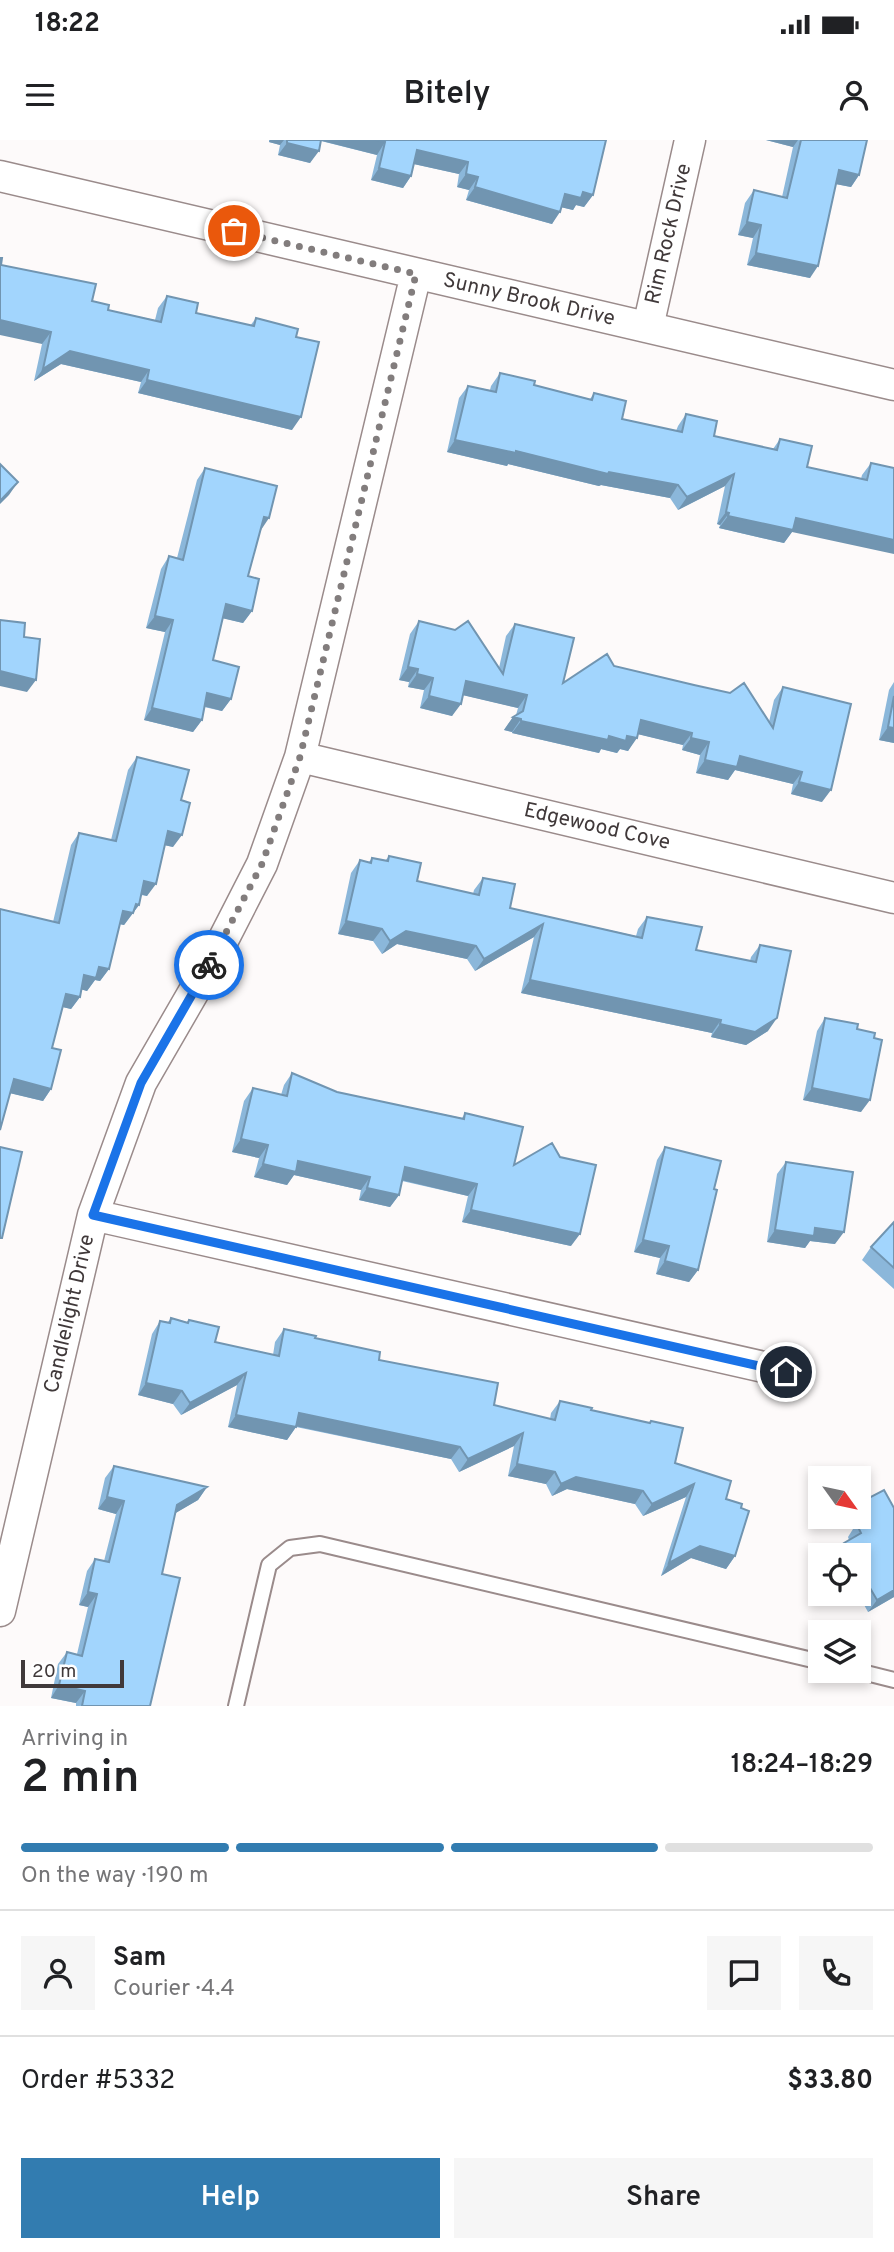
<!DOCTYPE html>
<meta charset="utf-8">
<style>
body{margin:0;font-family:Overpass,sans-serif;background:#f6f6f6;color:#202124;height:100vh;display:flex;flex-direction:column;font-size:26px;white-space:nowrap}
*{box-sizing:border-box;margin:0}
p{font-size:23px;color:#757577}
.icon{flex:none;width:38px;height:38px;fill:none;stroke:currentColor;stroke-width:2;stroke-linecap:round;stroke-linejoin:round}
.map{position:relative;height:1566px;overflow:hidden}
.drawer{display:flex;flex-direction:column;background:#fff;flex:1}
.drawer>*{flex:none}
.needle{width:46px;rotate:123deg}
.buttons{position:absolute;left:808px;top:1326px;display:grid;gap:14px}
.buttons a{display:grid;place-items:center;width:63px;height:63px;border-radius:0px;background:#fff;box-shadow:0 4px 10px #0003;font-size:35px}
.scale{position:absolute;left:21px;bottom:18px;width:103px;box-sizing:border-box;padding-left:7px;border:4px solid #40393a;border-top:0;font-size:19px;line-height:24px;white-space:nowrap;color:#40393a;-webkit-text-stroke:5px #fff;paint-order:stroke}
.pin{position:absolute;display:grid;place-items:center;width:60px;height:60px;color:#fff;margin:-30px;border:4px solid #fff;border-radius:50%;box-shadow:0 2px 7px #0007}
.courier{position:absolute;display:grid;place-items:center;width:70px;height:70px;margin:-35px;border:5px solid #1a73e8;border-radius:50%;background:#fff;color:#222;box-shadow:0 2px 9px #0007}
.head em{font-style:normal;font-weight:600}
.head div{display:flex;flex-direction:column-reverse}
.head{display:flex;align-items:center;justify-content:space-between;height:119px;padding:0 21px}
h1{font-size:46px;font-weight:600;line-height:52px}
.bar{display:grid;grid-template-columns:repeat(4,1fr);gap:10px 7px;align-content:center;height:84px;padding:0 21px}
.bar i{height:9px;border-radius:5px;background:#e0e0e0}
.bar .current{background:#327cb0}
.bar p{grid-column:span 4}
.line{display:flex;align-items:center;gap:18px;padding:0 21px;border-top:2px solid #e0e0e0}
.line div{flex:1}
.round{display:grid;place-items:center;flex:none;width:74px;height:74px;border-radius:0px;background:#f6f6f6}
.action{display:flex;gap:14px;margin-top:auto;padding:14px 21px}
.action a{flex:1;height:80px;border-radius:0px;background:#327cb0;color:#fff;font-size:28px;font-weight:600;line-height:80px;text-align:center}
.action a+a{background:#f6f6f6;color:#202124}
.status{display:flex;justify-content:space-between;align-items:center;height:49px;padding:0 35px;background:#fff;direction:ltr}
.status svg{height:19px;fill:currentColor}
header{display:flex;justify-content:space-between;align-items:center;height:91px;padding:0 21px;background:#fff;font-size:32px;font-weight:600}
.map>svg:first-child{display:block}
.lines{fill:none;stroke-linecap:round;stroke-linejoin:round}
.service-casing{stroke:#9a8b8b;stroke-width:18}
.minor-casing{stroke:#9a8b8b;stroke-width:33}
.service{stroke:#fff;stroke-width:14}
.minor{stroke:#fff;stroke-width:30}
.wall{fill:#8bb7da}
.shaded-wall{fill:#7195b1}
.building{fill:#a2d5fd;stroke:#7195b1;stroke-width:2}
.done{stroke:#827d7d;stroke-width:7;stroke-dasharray:0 12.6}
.route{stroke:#1a73e8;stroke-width:9}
.labels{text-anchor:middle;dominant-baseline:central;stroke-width:7;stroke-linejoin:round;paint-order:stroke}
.street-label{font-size:21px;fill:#40393a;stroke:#fff}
</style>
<div class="status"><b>18:22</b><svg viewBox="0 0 49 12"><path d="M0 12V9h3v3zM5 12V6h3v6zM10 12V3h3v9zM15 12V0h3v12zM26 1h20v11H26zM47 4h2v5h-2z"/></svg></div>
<header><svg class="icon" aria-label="menu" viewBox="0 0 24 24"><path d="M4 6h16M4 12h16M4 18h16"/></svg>Bitely<svg class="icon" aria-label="person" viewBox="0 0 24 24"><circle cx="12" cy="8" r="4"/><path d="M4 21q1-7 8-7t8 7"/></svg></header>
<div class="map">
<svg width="894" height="1566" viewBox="0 0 894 1566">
<rect width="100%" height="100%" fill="#fdfafa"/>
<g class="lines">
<defs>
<path id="service" d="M858,1531L894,1540
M236,1566L269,1425L290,1408L320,1404L821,1522"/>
<path id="minor" d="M0,36L894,245
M648,187L690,0
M300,617L894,758
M93,1075L786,1232
M0,1471L93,1075L141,943L219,808L262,724L300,617L416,134"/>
</defs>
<!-- service casing -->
<use href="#service" class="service-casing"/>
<!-- minor casing -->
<use href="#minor" class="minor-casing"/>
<!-- service -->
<use href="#service" class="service"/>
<!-- minor -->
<use href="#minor" class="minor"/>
</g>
<!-- wall -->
<path class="wall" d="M269,0H606L593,55L584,67L576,65L573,70L561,67L552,84L466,60L469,50L457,47L459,34L414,24L411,36L403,48L371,40L377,15L321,1L310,23L278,15L280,5L269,2Z
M766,0H867L859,35L851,47L836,44L810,138L747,125L753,98L738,95L745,63L754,50L782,57L793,7Z
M1,125L92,161L108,170L155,180L158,168L167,156L196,173L250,186L256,178L296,197L292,290L138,253L141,242L61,224L34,241L42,204Z
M500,233L534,245L590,259L594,253L622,279L676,291L678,286L686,274L714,296L773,309L780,299L807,327L861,339L862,335L871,323L894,328L792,392L784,403L719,388L720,385L717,384L725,346L678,370L670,358L601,345L599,346L508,324L507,326L447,312L459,258L468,246L490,250L491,246Z
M205,328L260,390L248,436L252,471L243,483L223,478L213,520L231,559L222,571L204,567L202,580L193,592L144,580L165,492L146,488L161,429L169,416L177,418L197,340Z
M419,481L499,528L506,496L515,484L563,543L614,526L769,582L774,560L783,547L822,662L791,654L793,644L735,630L728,640L696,633L700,615L682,610L683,605L638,594L628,611L620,609L617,613L601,609L599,613L512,593V592L504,590L513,577L516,575L518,568L463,555L452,576L420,568L424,550L408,547L409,542L399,540L410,494Z
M894,542V603L879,600L889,550Z
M137,617L181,660L173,707L165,705L147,756L141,755L139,765L124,785L120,784L109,829L100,841L95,840L87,851L81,849L80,857L71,869L63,867L52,908L51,949L43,961L10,953L53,782L71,705L79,693L111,700L128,630Z
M389,716L417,741L473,754L474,750L483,738L510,768L636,796L638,789L647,777L696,810L750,821L751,817L760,805L768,891L746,905L711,897L712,893L521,853L534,797L475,831L467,819L397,804L382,814L373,801L338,794L351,733L360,720L369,722L372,718L385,721Z
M825,878L857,889L874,898L861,972L803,960L817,891Z
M292,933L337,952L462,978L465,973L514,1025L571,1106L462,1082L468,1056L402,1041L399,1055L390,1067L359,1060L361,1050L294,1035L287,1045L254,1037L259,1018L232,1012L244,961L253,948L281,955L284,945Z
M665,1007L714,1049L698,1130L689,1142L656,1134L660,1118L634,1112L657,1020Z
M786,1022L835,1104L810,1101L805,1108L767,1102L777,1034Z
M894,1082V1149L862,1120L871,1107Z
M171,1178L187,1182L189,1180L215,1202L273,1215L275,1202L284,1189L379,1220L494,1265L550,1279L551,1273L560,1261L591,1270L650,1283L651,1281L675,1323L741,1368L735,1416L726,1429L691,1418L661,1436L686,1357L643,1376L635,1364L567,1349L552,1356L546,1344L508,1336L514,1306L459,1332L451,1319L296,1287L287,1300L228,1287L237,1245L181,1275L173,1264L138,1255L152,1194L160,1181L168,1182Z
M114,1326L207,1347L198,1360L175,1373L162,1434L150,1566H76V1563L51,1558L58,1524L67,1512L77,1514L88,1467L79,1465L87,1431L95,1419L104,1421L116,1374L98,1369L105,1338Z
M859,1363L894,1457L868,1472L858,1454H859V1416L836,1415L844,1403L849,1400L848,1397L853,1389L847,1378V1377H859Z"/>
<!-- shaded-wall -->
<path class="shaded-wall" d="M270,0H284L280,5L269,2Z
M318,0H376L385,2L377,15Z
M766,0H798L793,7Z
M287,3L319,11L310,23L278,15Z
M417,10L468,22L459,34L409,23Z
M379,28L411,36L403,48L371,40Z
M839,30L859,35L851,47L830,43Z
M466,34L478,37L469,50L457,47Z
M475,47L560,72L552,84L466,60Z
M583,52L593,55L584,67L576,65L573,70L556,66L565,54Z
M747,82L761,85L753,98L738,95Z
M756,113L818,126L810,138L747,125Z
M0,180L51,192L42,204L0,195Z
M70,211L149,230L141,242L61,224L34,241L43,229Z
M147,240L301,277L292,290L138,253Z
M455,300L516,311L609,332L678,345L670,358L601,345L599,346L508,324L507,326L447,312Z
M734,334L725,346L678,370L687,357Z
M18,342L9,355L0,364V361Z
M726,372L729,373L720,385L717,384Z
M728,376L796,378L894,400V414L792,392L784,403L719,388Z
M264,377L269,378L261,390Z
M226,464L252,471L243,483L217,477Z
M155,476L173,480L165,492L146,488Z
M408,527L418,529L409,542L399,540Z
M0,531L36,540L27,552L0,546Z
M417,534L433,538L424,550L408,547Z
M466,541L527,555L518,568L458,554Z
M207,553L231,559L222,571L199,565Z
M429,556L461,564L452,576L420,568Z
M152,568L202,580L193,592L144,580Z
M513,577L521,579L512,592L504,590Z
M641,580L692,593L683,605L633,593Z
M521,581L609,596H627L637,598L628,611L620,609L617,613L601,609L599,613L512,593Z
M888,587L894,588V603L879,600Z
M691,598L709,602L700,615L682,610Z
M740,616L802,632L793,644L735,630L728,640L696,633L705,620Z
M799,642L831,650L822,662L791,654Z
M168,691L182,695L173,707L159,704Z
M144,741L156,744L147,756L136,753Z
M136,764L139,765L124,785L114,783L123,771Z
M346,781L382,789L373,801L338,794Z
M543,784L534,797L475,831L484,819Z
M406,791L476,806L467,819L397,804L382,814L390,801Z
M99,827L109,829L100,841L95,840L87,851L76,848L84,835Z
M530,840L721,880L712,893L521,853Z
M66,854L80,857L71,869L58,866Z
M777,878L768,891L746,905L711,897L720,884Z
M14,939L51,949L43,961L5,952Z
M812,948L870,960L861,972L803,960Z
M241,999L268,1005L259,1018L232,1012Z
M298,1021L370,1037L361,1050L294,1035L287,1045L254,1037L263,1024Z
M405,1027L477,1044L468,1056L397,1039Z
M367,1048L399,1055L390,1067L359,1060Z
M471,1070L580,1094L571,1106L462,1082Z
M815,1088L844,1092L835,1104L810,1101L805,1108L767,1102L775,1090Z
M643,1100L669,1106L660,1118L634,1112Z
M665,1121L698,1130L689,1142L656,1134Z
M246,1233L237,1245L181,1275L190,1263Z
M146,1243L182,1251L173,1264L138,1255Z
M299,1273L460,1307L451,1319L290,1285Z
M236,1275L296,1287L287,1300L228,1287Z
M523,1293L514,1306L459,1332L468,1319Z
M517,1324L555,1332L546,1344L508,1336Z
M576,1337L643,1351L635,1364L567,1349L552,1356L561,1344Z
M694,1344L686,1357L643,1376L652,1364Z
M207,1347L198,1360L169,1377L177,1365Z
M107,1357L124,1361L116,1374L98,1369Z
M700,1406L735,1416L726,1429L691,1418L661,1436L669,1423Z
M894,1450V1457L868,1472L877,1460Z
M88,1452L97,1454L88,1467L79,1465Z
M59,1545L85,1551L76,1563L51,1558Z"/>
<!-- building -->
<path class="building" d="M287,0H321L319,11L287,3Z
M376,0H606L593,55L583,52L581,58L565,54L560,72L475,47L478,37L466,34L468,22L417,10L411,36L379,28L385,2Z
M801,0H867L859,35L839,30L818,126L756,113L761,85L747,82L754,50L787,58Z
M0,118H2L1,125L96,144L92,161L109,165L108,170L161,182L167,156L198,163L196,173L254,186L256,178L298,189L296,197L319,202L301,277L147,240L149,230L70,211L43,229L51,192L0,180Z
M500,233L535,241L534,245L592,260L594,253L626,261L622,279L682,292L686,274L717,281L714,296L777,310L780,299L812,306L807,327L867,340L871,323L894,328V400L796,378L793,390L728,376L729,373L726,372L734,334L687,357L678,345L609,332L608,334L516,311V313L455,300L468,246L496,252Z
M0,324L18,342L0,361Z
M205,328L277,346L269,378L264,377L248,436L259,439L252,471L226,464L213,520L239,527L231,559L207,553L202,580L152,568L173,480L155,476L169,416L183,420Z
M0,480L25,483L24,497L40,499L36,540L0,531Z
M419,481L455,490L468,481L503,534L515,484L574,498L563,543L607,514L614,526L694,545L730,553L744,543L773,588L783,547L851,564L831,650L799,642L802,632L740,616L737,627L705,620L709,602L691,598L692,593L641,580L637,598L627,596L626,601L609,596L608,600L521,581V579L513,577L523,571L527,555L466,541L461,564L429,556L433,538L417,534L418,529L408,527Z
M894,556V588L888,587Z
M137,617L189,630L181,660L190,663L182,695L168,691L156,744L144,741L139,765L136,764L133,773L123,771L109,829L99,827L96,838L84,835L80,857L66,854L52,908L61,910L51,949L14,939L0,990V769L59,783L79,693L116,701Z
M389,716L421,723L417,741L479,755L483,738L515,744L510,768L642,798L647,777L702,787L696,810L756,822L760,805L791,811L777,878L755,892L720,884L721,880L530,840L543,784L484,819L476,806L406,791L390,801L382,789L346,781L360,720L371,723L372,718L388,721Z
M825,878L858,884L857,889L875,893L874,898L882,900L870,960L812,948Z
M292,933L337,952L464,979L465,973L523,987L514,1025L552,1003L560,1017L596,1025L580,1094L471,1070L477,1044L405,1027L399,1055L367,1048L370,1037L298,1021L296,1032L263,1024L268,1005L241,999L253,948L287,956Z
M0,1007L22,1012L2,1098H0Z
M665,1007L721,1021L714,1049L717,1050L698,1130L665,1121L669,1106L643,1100Z
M786,1022L853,1032L844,1092L815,1088L814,1096L775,1090Z
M894,1082V1128L871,1107Z
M171,1178L188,1183L189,1180L219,1187L215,1202L279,1216L284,1189L316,1196L315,1198L380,1212L379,1220L498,1243L494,1265L555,1280L560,1261L592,1268L591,1270L650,1283L651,1281L683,1288L675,1323L731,1341L726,1359L742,1364L741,1368L749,1371L735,1416L700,1406L669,1423L694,1344L652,1364L643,1351L576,1337L561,1344L555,1332L517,1324L523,1293L468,1319L460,1307L299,1273L296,1287L236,1275L246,1233L190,1263L182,1251L146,1243L160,1181L170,1183Z
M114,1326L207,1347L177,1365L162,1434L180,1438L150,1566H82L85,1551L59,1545L67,1512L82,1516L97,1454L88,1452L95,1419L109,1422L124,1361L107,1357Z
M884,1350L894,1368V1450L877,1460L859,1429V1416H852L844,1403L861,1393L857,1385L864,1381L859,1372V1363Z"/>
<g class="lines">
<!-- done -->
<path class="done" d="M209,825L262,724L300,617L416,134L234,91"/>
<!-- route -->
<path class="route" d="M209,825L141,943L93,1075L786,1232"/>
</g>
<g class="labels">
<!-- street labels -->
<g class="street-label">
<text transform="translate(669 94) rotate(-77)">Rim Rock Drive</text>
<text transform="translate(529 160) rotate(13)">Sunny Brook Drive</text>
<text transform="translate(597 687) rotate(13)">Edgewood Cove</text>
<text transform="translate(70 1174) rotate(-77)">Candlelight Drive</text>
</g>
</g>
</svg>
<div class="buttons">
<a><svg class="needle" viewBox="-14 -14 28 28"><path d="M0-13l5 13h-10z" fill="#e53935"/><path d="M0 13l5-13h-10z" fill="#757577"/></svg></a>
<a><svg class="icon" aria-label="locate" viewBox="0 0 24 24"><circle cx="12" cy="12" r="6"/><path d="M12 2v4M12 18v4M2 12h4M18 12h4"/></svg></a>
<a><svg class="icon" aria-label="layers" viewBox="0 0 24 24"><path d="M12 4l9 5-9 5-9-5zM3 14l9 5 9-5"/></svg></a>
</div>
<div class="scale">20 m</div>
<div class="pin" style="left:234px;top:91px;background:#ea580c"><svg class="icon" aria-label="bag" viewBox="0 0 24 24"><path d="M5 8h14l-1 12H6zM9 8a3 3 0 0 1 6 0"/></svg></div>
<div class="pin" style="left:786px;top:1232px;background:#1f2937"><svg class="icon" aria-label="home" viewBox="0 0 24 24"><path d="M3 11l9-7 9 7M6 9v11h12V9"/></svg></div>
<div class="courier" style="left:209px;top:825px"><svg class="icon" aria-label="bike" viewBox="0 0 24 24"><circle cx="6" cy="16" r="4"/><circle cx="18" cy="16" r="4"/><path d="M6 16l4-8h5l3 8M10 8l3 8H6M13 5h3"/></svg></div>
</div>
<section class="drawer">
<div class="head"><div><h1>2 min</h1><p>Arriving in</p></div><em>18:24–18:29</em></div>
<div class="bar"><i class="current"></i><i class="current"></i><i class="current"></i><i></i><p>On the way · 190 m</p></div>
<div class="line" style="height:126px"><a class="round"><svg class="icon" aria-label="person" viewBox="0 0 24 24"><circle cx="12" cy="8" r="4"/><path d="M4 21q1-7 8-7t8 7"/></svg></a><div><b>Sam</b><p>Courier · 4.4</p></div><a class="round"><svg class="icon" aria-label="chat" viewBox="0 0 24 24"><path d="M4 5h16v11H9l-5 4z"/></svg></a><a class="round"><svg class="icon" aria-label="phone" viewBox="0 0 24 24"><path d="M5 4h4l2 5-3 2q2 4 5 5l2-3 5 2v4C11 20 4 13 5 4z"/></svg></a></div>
<div class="line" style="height:91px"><div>Order #5332</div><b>$33.80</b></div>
<div class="action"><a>Help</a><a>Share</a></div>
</section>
